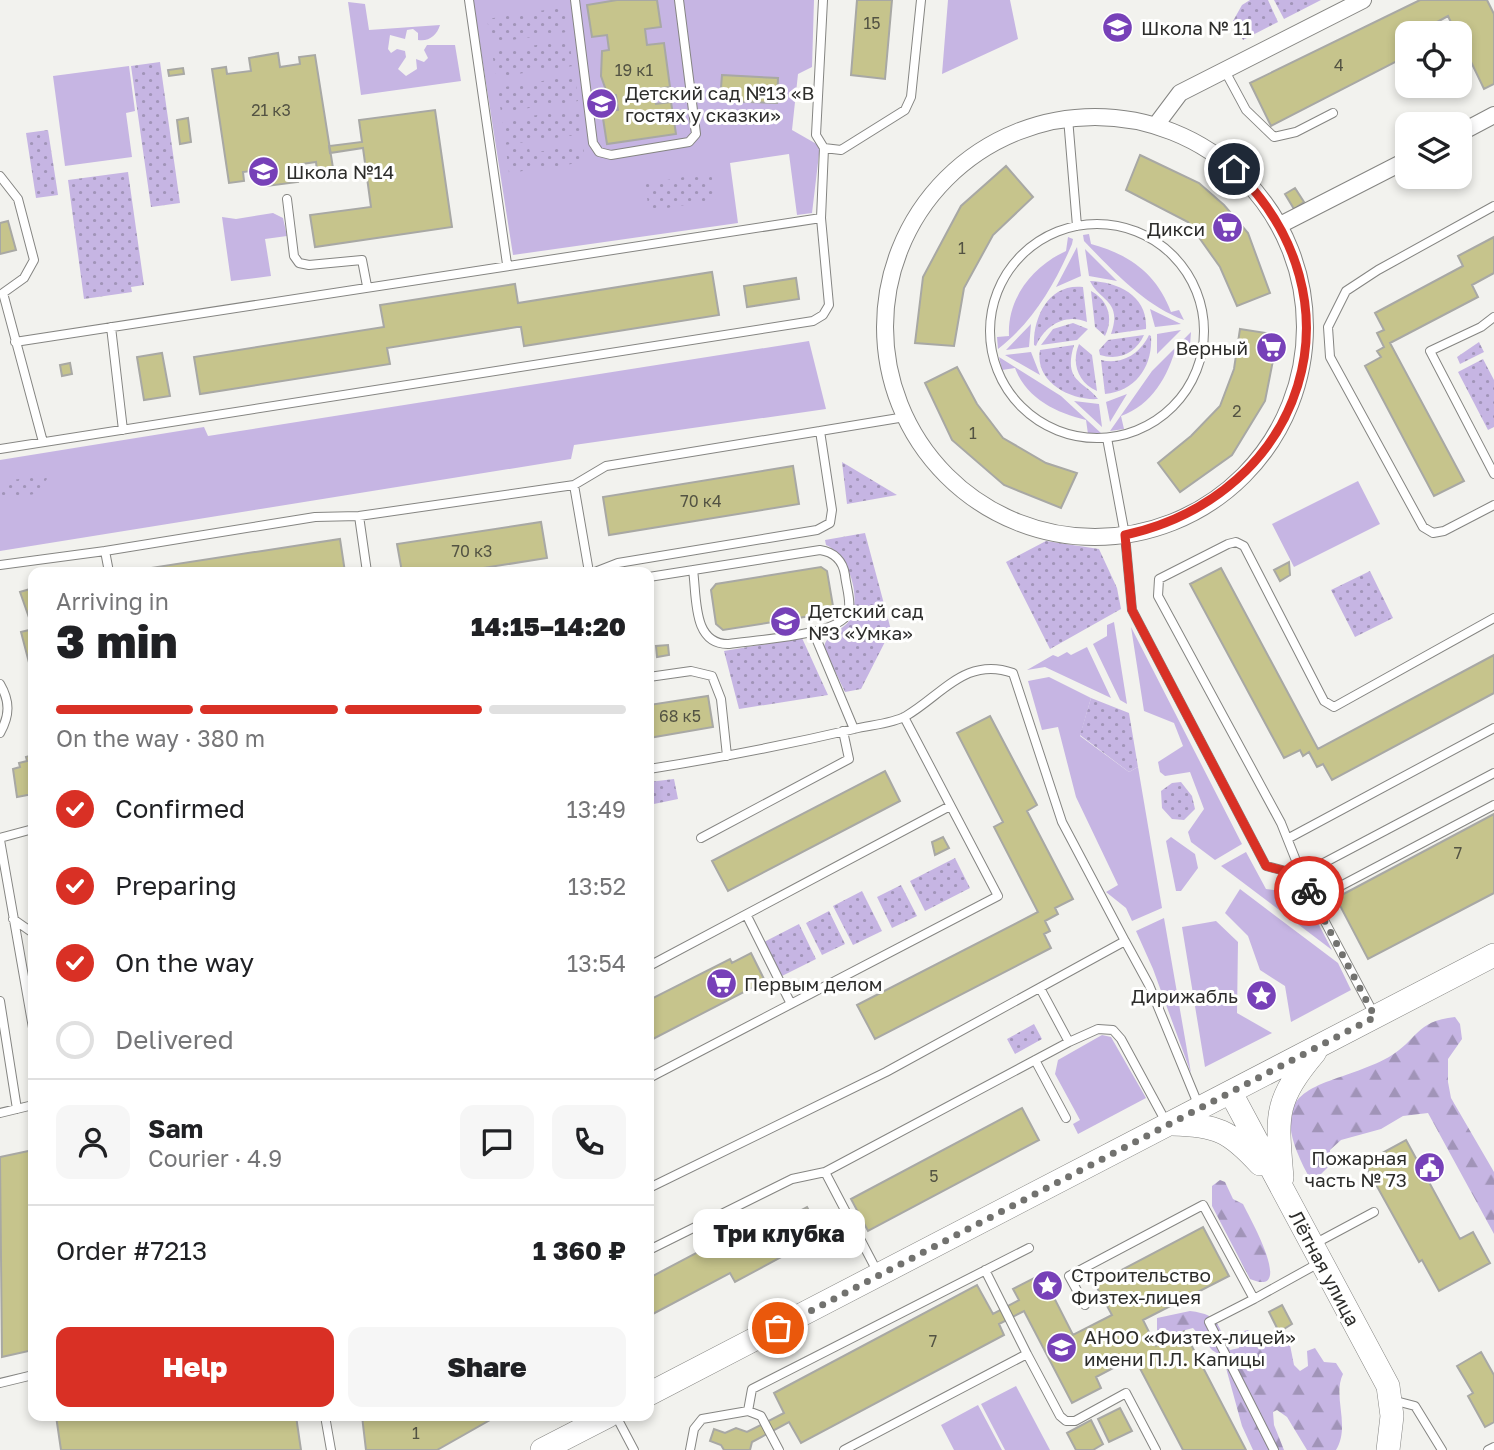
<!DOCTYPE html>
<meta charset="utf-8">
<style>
body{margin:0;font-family:"Golos Text",sans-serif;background:#f6f6f6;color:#202124;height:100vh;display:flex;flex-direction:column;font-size:26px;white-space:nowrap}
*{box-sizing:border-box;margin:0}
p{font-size:23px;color:#757577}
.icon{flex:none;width:38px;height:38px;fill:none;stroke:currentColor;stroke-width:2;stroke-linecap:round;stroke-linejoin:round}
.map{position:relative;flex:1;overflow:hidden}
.sheet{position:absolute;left:28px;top:567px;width:626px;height:854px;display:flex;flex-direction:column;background:#fff;border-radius:14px;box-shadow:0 4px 10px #0003}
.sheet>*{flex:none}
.buttons{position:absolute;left:1395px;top:21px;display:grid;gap:14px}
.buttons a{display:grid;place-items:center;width:77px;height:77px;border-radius:14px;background:#fff;box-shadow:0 4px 10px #0003;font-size:35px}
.pin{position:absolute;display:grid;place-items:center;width:60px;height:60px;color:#fff;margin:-30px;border:4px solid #fff;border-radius:50%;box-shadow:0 2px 7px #0007}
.courier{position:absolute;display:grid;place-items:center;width:70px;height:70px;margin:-35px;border:5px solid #d93025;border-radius:50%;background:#fff;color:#222;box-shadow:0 2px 9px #0007}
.bubble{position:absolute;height:49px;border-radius:14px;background:#fff;box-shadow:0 4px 10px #0003;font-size:23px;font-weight:800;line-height:49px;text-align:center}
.overview em{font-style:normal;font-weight:800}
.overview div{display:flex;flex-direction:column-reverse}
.overview{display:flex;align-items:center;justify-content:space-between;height:119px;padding:0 28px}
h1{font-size:46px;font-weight:800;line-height:52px}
.bar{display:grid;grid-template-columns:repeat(4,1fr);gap:10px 7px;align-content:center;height:84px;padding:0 28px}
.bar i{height:9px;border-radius:5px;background:#e0e0e0}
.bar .active{background:#d93025}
.bar p{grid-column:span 4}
.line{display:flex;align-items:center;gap:18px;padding:0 28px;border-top:2px solid #e0e0e0}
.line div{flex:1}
.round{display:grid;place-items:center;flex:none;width:74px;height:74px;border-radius:14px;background:#f6f6f6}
ol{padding:0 28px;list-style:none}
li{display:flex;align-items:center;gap:21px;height:77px}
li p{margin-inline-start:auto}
li .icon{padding:7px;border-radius:50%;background:#d93025;color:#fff;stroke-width:4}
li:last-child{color:#757577}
li i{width:38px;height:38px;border:4px solid #e0e0e0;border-radius:50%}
.cta{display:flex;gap:14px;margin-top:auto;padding:14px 28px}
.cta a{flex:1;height:80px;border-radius:14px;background:#d93025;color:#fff;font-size:28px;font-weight:800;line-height:80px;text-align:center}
.cta a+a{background:#f6f6f6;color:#202124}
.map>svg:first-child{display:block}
.grass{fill:#c6b5e3}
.forest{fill:url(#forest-firs)}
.park{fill:url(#park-dots)}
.building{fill:#c6c48c;stroke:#a8a8a4;stroke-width:2}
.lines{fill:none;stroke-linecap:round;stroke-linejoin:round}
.lane-casing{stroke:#858582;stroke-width:10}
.street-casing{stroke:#858582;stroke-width:18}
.secondary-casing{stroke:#858582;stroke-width:24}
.lane{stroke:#fff;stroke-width:8}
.street{stroke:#fff;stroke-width:16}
.secondary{stroke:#fff;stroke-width:23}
.done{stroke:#72726f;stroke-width:7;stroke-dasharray:0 12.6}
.route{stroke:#d93025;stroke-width:9}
.labels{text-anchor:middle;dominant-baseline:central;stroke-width:6;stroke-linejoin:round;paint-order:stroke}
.number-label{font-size:16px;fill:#535343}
.poi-label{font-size:19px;fill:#2d2d2b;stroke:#fffffe;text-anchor:start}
.street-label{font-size:19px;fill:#2d2d2b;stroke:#fffffe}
</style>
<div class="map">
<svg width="1494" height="1450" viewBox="0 0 1494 1450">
<defs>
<pattern id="forest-firs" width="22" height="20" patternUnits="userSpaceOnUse" patternTransform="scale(1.75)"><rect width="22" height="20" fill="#c6b5e3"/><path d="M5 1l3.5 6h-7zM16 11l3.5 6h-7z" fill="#a194b8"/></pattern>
<pattern id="park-dots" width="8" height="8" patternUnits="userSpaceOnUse" patternTransform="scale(1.75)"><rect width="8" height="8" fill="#c6b5e3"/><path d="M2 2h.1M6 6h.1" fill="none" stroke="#a194b8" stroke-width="1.8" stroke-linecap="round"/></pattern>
</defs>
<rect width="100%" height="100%" fill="#f2f2ee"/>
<!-- grass -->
<path class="grass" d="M473,0H814L812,67L798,74L792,130L820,146L812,213L797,215L789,154L730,163L738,223L513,255Z
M948,0H1010L1018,39L942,74Z
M348,2L365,4L369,30L440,25C437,35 429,42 418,40V33L413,29L407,30L405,39L390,35L388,49L391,53L397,49L405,51L406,57L398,69L406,76L417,69L416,59L424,62L428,58L424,50L427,45H455L461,81L361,95Z
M129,66L135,111L126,113L132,157L65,166L53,76Z
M273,213L283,218L287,236L265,239L271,276L231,281L222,217L236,219Z
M1089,234L1091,244C1129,254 1157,274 1171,312L1179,310L1184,320C1144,305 1113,271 1084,241L1083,235Z
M1068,237L1073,239L1072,244C1055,284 1033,322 998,349L997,337L1009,336C1007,298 1033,266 1066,251Z
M1077,247L1081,276L1056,287Z
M1085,249L1117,281L1089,276Z
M1150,309L1181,324L1155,327Z
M1031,324L1029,347L1006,350Z
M1181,330L1157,354V334Z
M1191,332L1190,345L1176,347C1168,376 1152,405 1121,416L1124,429L1110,431L1152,371Z
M809,341L826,409L574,445L571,459L0,551V460L204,427L208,436Z
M1031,352L1040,375L1005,355Z
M999,357L1061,396L1102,434H1088L1086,420C1056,413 1026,398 1015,368L1002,370Z
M1127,394L1110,422L1106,402Z
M1074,401L1099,404L1102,427Z
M1358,481L1380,524L1294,567L1272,524Z
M1114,622L1127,704L1120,700L1093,644L1107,636V625Z
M1131,627L1242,844L1215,860L1191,842L1188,832L1204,809L1190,772L1165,776L1160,772L1158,762L1183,746L1174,723L1144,711Z
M1087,647L1111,698L1045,667L1027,670L1053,655L1058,657L1067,652L1071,655Z
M1049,677L1091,698L1080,736L1129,772L1138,767L1162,908L1132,921L1126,908L1106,892L1118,885L1076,797L1058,727L1042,730L1028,681Z
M1171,837L1195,854L1198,868L1181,891H1176L1166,841Z
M1246,852L1266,889L1303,894L1332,950L1221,866Z
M1240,889L1338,963L1351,990L1291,1022L1285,986L1260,970L1248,936L1225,913Z
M1164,918L1191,1073L1153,969L1136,931Z
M1216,921L1238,942L1237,1013L1272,1033L1205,1067L1182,927Z
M1102,1035L1111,1037L1146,1098L1078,1134L1073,1124L1080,1120L1055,1074L1058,1060Z
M1016,1386L1050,1450H1005L981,1404Z
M978,1405L1002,1450H954L941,1425Z"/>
<!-- forest -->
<path class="forest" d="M1455,1017L1460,1024L1462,1039L1448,1059V1082L1451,1098L1494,1172V1234L1428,1113L1403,1116L1381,1129L1341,1140L1330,1150V1165L1316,1179L1308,1175C1256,1078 1329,1090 1389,1057C1418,1040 1415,1021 1455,1017Z
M1220,1180L1225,1182L1233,1199L1243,1204C1248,1215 1297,1299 1250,1279L1212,1206V1186Z
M1190,1311C1223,1315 1216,1327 1230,1350L1239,1348L1240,1332L1248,1330L1259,1342L1276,1337L1289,1340L1294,1365L1300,1371L1308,1366L1307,1351L1315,1348L1324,1362L1336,1363L1343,1374C1332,1397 1351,1425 1336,1450H1307L1287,1417L1277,1410L1273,1412L1274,1425L1284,1450H1253L1242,1426L1223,1357L1212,1350L1193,1328L1163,1336L1157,1332V1318Z"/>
<!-- park -->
<path class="park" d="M1250,0H1268L1278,22L1243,40L1233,21L1242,5Z
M1274,0H1321L1284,19Z
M565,7L568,32L491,43L487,19Z
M569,40L573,66L496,77L492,52Z
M160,62L180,203L151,207L131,66Z
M575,76L578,101L501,112L497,88Z
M580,109L584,134L505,145L502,120Z
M48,130L58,195L36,198L26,133Z
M583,145L585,162L509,173L506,150L529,147L530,153Z
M128,172L144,285L131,287L132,292L84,299L68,180Z
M711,172L716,200L649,211L645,184Z
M1090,281C1119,282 1148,296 1146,329L1111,334C1123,300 1099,301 1090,281Z
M1083,287L1087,322C1066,313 1045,325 1036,346L1034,345C1033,317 1049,283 1083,287Z
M1091,291C1108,300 1114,318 1105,336L1095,327Z
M1073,323L1088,329L1077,340L1041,345L1053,329Z
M1144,335C1136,353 1119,361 1100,355L1099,350L1108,340Z
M1149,335L1151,336C1153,366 1136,391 1105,394L1101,360C1122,365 1140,354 1149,335Z
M1479,342L1484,352L1460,364L1457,357Z
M1079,344L1092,355L1097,391C1078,383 1071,363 1079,344Z
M1074,345C1063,382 1083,380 1098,399C1071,401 1034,382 1040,350Z
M1483,359L1494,380V427L1488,430L1458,372Z
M842,462L897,495L847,504Z
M51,474L35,494L0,500V482Z
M865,533L891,630L861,689L845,692L824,648C826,633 841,632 849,621C863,599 849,555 826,545L825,540Z
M1046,541L1099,549L1117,588L1121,609L1050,649L1006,562Z
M1370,571L1393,618L1355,637L1331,590Z
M802,638L828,695L739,709L724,651Z
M1091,698L1129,713L1138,767L1129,772L1080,735Z
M674,779L678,799L649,805V782Z
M1181,782L1192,796L1195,809L1184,820L1172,819L1162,808L1161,791L1172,783Z
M955,858L970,888L925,911L910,881Z
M901,885L917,916L892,928L877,897Z
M862,891L882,931L853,945L833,906Z
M829,911L845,944L822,955L806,923Z
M799,924L816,959L782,976L764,942Z
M1034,1024L1042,1039L1015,1054L1007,1039Z"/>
<!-- building -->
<path class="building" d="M617,0H657L661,27L645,29L647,45L664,43L670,87L653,89L656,104L671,102L676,134L607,144L602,112L618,110L616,95L608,96L601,76L602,51L609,50L607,35L592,37L587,5Z
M857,0H892L885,79L851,75Z
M1420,0H1487L1494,14V84L1484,89L1460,39V33H1456L1448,16L1428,27L1431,33H1407V56L1271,126L1250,83Z
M278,53L280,67L300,64L299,57L315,55L333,168L317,171L316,162L295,165L298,182L267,186L265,169L243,172L244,181L229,183L212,69L226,67L227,74L251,71L249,58Z
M183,68L184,74L169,76L168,70Z
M722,75L778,78L777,103L720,101Z
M435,110L452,227L315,247L310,215L371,207L363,148L330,153L329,146L362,142L359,120Z
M188,118L191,142L180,144L177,120Z
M1140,155L1199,183L1224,205L1248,233L1270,293L1237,306L1220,267L1188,222L1126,190Z
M1006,166L1033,197L993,235L964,288L954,346L915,343L923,277L961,206Z
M1295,188L1304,202L1294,209L1285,194Z
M8,221L16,250L0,254V223Z
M1494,237V273L1472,285L1478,297L1390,343L1464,481L1434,496L1365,366L1381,357L1377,351L1384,347L1377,333L1384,330L1375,313L1463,266L1458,256Z
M712,272L719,315L524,346L521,327H517L387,348L390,364L200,394L194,357L384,327L380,305L515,284L518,303Z
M796,278L799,299L747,307L744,286Z
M1240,329L1278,335L1265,401L1232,455L1180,492L1158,463L1191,436L1220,406L1234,369Z
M162,353L170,396L144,400L137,357Z
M70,363L72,374L62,376L60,365Z
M957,367L977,404L1003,438L1046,463L1077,473L1061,508L1004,485L952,440L925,383Z
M793,466L799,504L609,535L603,497Z
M541,522L547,558L458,572H402L397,544Z
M340,539L345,572H144V569Z
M1289,562L1290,575L1280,581L1274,570Z
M821,567L827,571L833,606L829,613L723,630L716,624L711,590L716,584Z
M1221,568L1318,749L1494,655V693L1332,780L1323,764L1317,767L1309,752L1303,756L1300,750L1284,758L1190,584Z
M33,588V678L21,632L33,629L20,592Z
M668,645L669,655L657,657L656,646Z
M708,696L713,727L649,738V705Z
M990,716L1037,805L1027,811L1073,899L1055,908L1058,914L1045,921L1050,931L1044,934L1051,948L875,1039L857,1005L1038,912L994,827L1003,822L957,733Z
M33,755V794L17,797L13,769L20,767L19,763L27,761L26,757Z
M885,771L900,801L728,891L712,861Z
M1494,814V893L1368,959L1336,898Z
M943,837L949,848L935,855L932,842Z
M751,953L765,981L649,1041V1000L730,959L732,963Z
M1022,1108L1039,1140L868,1231L851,1199Z
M1406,1140L1460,1239L1473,1232L1490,1263L1439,1291L1422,1260L1419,1262L1364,1163Z
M33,1150V1350L2,1357L0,1157Z
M807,1207L822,1235L735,1282L730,1273L649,1316V1278L715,1243L720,1253Z
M1203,1227L1229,1276L1143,1320L1156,1346L1184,1331L1246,1450H1183L1134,1357L1096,1377L1101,1388L1072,1403L1024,1311L999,1324L1004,1335L801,1443L789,1422L752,1442L750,1450H724L721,1445L710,1441L714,1429L725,1433L736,1428L747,1432L784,1413L774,1393L977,1285L993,1314L1019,1300L1013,1289L1042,1274L1073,1335L1112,1315L1095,1284Z
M1282,1305L1292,1324L1279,1332L1269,1312Z
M1481,1352L1494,1375V1422L1485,1427L1468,1396L1473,1393L1457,1366Z
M1120,1408L1132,1431L1109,1442L1098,1419Z
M56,1416H296L301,1450H61Z
M362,1416H497L437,1450H366Z
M1091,1420L1103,1444L1093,1450H1076L1067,1433Z"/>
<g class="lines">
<defs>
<path id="lane" d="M469,0L507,264
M575,0L593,143L599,152L611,155L689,142L696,134L679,0
M823,0L816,135L824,148L841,150L905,110L911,97L921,0
M1225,71L1246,110L1274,137L1296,132L1333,113
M1068,118L1077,226
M0,176L18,199L34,260L24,278L3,293L43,442
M287,199L294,256L299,263L309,265L362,260L367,286
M1494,206L1378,270L1346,291L1328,327L1330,357L1423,527L1433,533L1444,531L1494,505
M990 331a107 107 0 1 1 214 0a107 107 0 1 1-214 0Z
M1494,317L1481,327L1430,351L1494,474
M111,327L123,430
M15,342L821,218
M820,431L905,417
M1107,438L1125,535L1132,610L1266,866L1301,875L1494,773
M0,449L813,321L823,315L829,305L821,218L824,148
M574,485L589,572
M359,516L367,572
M105,551L315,517L359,516L574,485L606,466L820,431L832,510L830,523L817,530L618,563L595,572
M0,565L105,551L109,572
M649,577L820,550C834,552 843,561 845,575C846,586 852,603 848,613C839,636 753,640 729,644C692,645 697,597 693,570
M813,631L854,729
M649,677L691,671L712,676L721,699L727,756
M0,684C10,701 10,715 0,733
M649,769C718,758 786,745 854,729C869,725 892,724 906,716C942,695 966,656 1013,673L1062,822L1125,941L886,1072L649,1188
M0,838L33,829
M701,838L849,759L843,731
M1289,838L1494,728
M0,840L33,1028
M1314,900L1494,805
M747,916L791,1004
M13,919L33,933
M1125,941L1149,985L1198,1104
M649,966L950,806
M1040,988L1069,1042
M0,1001L17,1109
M1375,1016L1307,888L1281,823L1158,596L1159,579L1228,544L1236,542L1244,546L1324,701L1334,707L1494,618
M1035,1060L1066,1118
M649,1078L998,896L904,717
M0,1113L33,1105
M1316,1243L1374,1212
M649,1250L792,1179L825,1172
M878,1273L825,1172L1069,1042L1098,1029L1113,1030L1121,1039L1166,1122
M1254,1299L1209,1322L1274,1450
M1085,1305L1069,1276L1203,1205L1254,1299L1319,1263
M1027,1354L1060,1416L1066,1421H1075L1126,1393L1156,1450
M0,1383L33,1375
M1392,1400L1415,1406L1442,1450
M748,1411L752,1389L1029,1248
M325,1416L331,1450
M616,1416L634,1450
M690,1450L694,1429L702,1419L748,1411L761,1416L779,1450
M844,1450L1027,1354L985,1270
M1488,1450L1494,1447"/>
<path id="street" d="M885 327a210 210 0 1 1 420 0a210 210 0 1 1-420 0Z
M1156,125L1180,93L1363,0
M1460,133L1494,115
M1280,225L1407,160"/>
<path id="secondary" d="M1231,1093L1388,1386L1392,1416L1388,1450
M1172,1124C1217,1125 1230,1131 1260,1164
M1282,1178C1277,1116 1273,1102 1315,1052
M649,1394L1494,955
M542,1450L608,1416"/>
</defs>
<!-- lane casing -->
<use href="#lane" class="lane-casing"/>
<!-- street casing -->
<use href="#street" class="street-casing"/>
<!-- secondary casing -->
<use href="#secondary" class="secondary-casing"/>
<!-- lane -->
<use href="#lane" class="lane"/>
<!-- street -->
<use href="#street" class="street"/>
<!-- secondary -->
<use href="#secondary" class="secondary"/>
</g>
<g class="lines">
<!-- done -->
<path class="done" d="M778,1328L1375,1017L1309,891"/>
<!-- route -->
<path class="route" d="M1234,169C1369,299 1305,495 1125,535L1132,610L1266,866L1301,875L1309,891"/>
</g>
<!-- icons -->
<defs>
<symbol id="school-disc" viewBox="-11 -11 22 22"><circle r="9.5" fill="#7741b8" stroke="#fffffe"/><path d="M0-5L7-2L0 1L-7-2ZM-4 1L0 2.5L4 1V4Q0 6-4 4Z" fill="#fff"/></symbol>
<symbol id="supermarket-disc" viewBox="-11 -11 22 22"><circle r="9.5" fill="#7741b8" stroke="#fffffe"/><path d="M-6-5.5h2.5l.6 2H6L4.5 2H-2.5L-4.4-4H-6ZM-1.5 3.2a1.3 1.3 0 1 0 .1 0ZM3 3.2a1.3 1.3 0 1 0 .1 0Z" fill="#fff"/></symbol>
<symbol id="sight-disc" viewBox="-11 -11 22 22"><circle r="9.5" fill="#7741b8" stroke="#fffffe"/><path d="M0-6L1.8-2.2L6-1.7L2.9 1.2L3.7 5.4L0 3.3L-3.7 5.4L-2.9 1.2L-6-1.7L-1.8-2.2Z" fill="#fff"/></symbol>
<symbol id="civic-disc" viewBox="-11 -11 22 22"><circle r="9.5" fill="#7741b8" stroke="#fffffe"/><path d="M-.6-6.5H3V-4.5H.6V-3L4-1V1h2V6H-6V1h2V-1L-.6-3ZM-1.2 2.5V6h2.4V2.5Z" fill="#fff"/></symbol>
</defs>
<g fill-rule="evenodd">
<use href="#school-disc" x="1100" y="10" width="35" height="35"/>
<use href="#school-disc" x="584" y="86" width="35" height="35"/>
<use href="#school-disc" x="246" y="154" width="35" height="35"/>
<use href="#supermarket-disc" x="1210" y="210" width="35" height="35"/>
<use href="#supermarket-disc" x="1254" y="330" width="35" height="35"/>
<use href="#school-disc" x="768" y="604" width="35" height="35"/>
<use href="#supermarket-disc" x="704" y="966" width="35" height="35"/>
<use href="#sight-disc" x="1244" y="978" width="35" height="35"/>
<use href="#civic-disc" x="1412" y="1150" width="35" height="35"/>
<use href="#sight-disc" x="1030" y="1268" width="35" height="35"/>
<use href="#school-disc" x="1044" y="1330" width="35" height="35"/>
</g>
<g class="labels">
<!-- number labels -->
<g class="number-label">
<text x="872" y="23">15</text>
<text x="1339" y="65">4</text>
<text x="634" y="70">19 к1</text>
<text x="271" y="110">21 к3</text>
<text x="962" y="248">1</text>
<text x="1237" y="411">2</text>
<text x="973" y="433">1</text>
<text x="701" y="501">70 к4</text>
<text x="472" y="551">70 к3</text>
<text x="680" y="716">68 к5</text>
<text x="1458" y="853">7</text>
<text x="934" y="1176">5</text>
<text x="933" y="1341">7</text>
<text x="416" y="1433">1</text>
</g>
<!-- poi labels -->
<g class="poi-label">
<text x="1141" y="27">Школа № 11</text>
<text x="625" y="92">Детский сад №13 «В<tspan x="625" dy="22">гостях у сказки»</tspan></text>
<text x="286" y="171">Школа №14</text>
<text x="1205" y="228" text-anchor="end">Дикси</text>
<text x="1248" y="347" text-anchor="end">Верный</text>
<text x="808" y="610">Детский сад<tspan x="808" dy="22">№3 «Умка»</tspan></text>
<text x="744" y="983">Первым делом</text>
<text x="1238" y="995" text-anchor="end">Дирижабль</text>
<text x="1407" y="1157" text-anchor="end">Пожарная<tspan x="1407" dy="22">часть № 73</tspan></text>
<text x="1071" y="1274">Строительство<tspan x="1071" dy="22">Физтех-лицея</tspan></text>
<text x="1084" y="1336">АНОО «Физтех-лицей»<tspan x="1084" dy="22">имени П.Л. Капицы</tspan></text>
</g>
<!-- street labels -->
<g class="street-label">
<text transform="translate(1325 1268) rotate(62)">Лётная улица</text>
</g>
</g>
</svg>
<div class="buttons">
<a><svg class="icon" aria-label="locate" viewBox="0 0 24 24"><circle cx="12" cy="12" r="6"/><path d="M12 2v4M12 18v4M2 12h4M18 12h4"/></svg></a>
<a><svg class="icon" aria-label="layers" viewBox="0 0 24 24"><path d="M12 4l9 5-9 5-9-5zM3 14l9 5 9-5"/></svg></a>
</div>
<div class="pin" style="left:778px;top:1328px;background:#ea580c"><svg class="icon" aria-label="bag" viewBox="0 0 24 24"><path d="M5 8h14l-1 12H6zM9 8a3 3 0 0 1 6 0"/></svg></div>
<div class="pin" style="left:1234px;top:169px;background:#1f2937"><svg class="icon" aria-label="home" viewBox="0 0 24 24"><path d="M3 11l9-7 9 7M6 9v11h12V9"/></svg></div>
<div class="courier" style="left:1309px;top:891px"><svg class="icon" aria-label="bike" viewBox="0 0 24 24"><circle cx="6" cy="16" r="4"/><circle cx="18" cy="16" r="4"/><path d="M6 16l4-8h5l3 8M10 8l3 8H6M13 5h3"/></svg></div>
<div class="bubble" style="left:693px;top:1209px;width:172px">Три клубка</div>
<section class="sheet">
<div class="overview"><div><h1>3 min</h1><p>Arriving in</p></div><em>14:15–14:20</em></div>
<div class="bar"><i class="active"></i><i class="active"></i><i class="active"></i><i></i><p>On the way · 380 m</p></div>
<ol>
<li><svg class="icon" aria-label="check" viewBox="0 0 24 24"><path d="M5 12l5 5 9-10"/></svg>Confirmed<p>13:49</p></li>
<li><svg class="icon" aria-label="check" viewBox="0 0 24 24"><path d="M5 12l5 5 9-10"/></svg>Preparing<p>13:52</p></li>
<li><svg class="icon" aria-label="check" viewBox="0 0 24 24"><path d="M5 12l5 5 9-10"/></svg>On the way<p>13:54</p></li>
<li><i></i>Delivered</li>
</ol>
<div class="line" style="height:126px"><a class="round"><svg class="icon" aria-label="person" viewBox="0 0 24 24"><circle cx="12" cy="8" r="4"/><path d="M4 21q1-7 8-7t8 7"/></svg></a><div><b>Sam</b><p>Courier · 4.9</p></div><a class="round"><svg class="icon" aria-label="chat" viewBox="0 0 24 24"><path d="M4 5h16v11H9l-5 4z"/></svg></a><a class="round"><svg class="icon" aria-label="phone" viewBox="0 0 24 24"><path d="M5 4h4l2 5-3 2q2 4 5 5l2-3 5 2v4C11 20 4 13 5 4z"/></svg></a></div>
<div class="line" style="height:91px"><div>Order #7213</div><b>1 360 ₽</b></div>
<div class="cta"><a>Help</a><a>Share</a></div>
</section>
</div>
